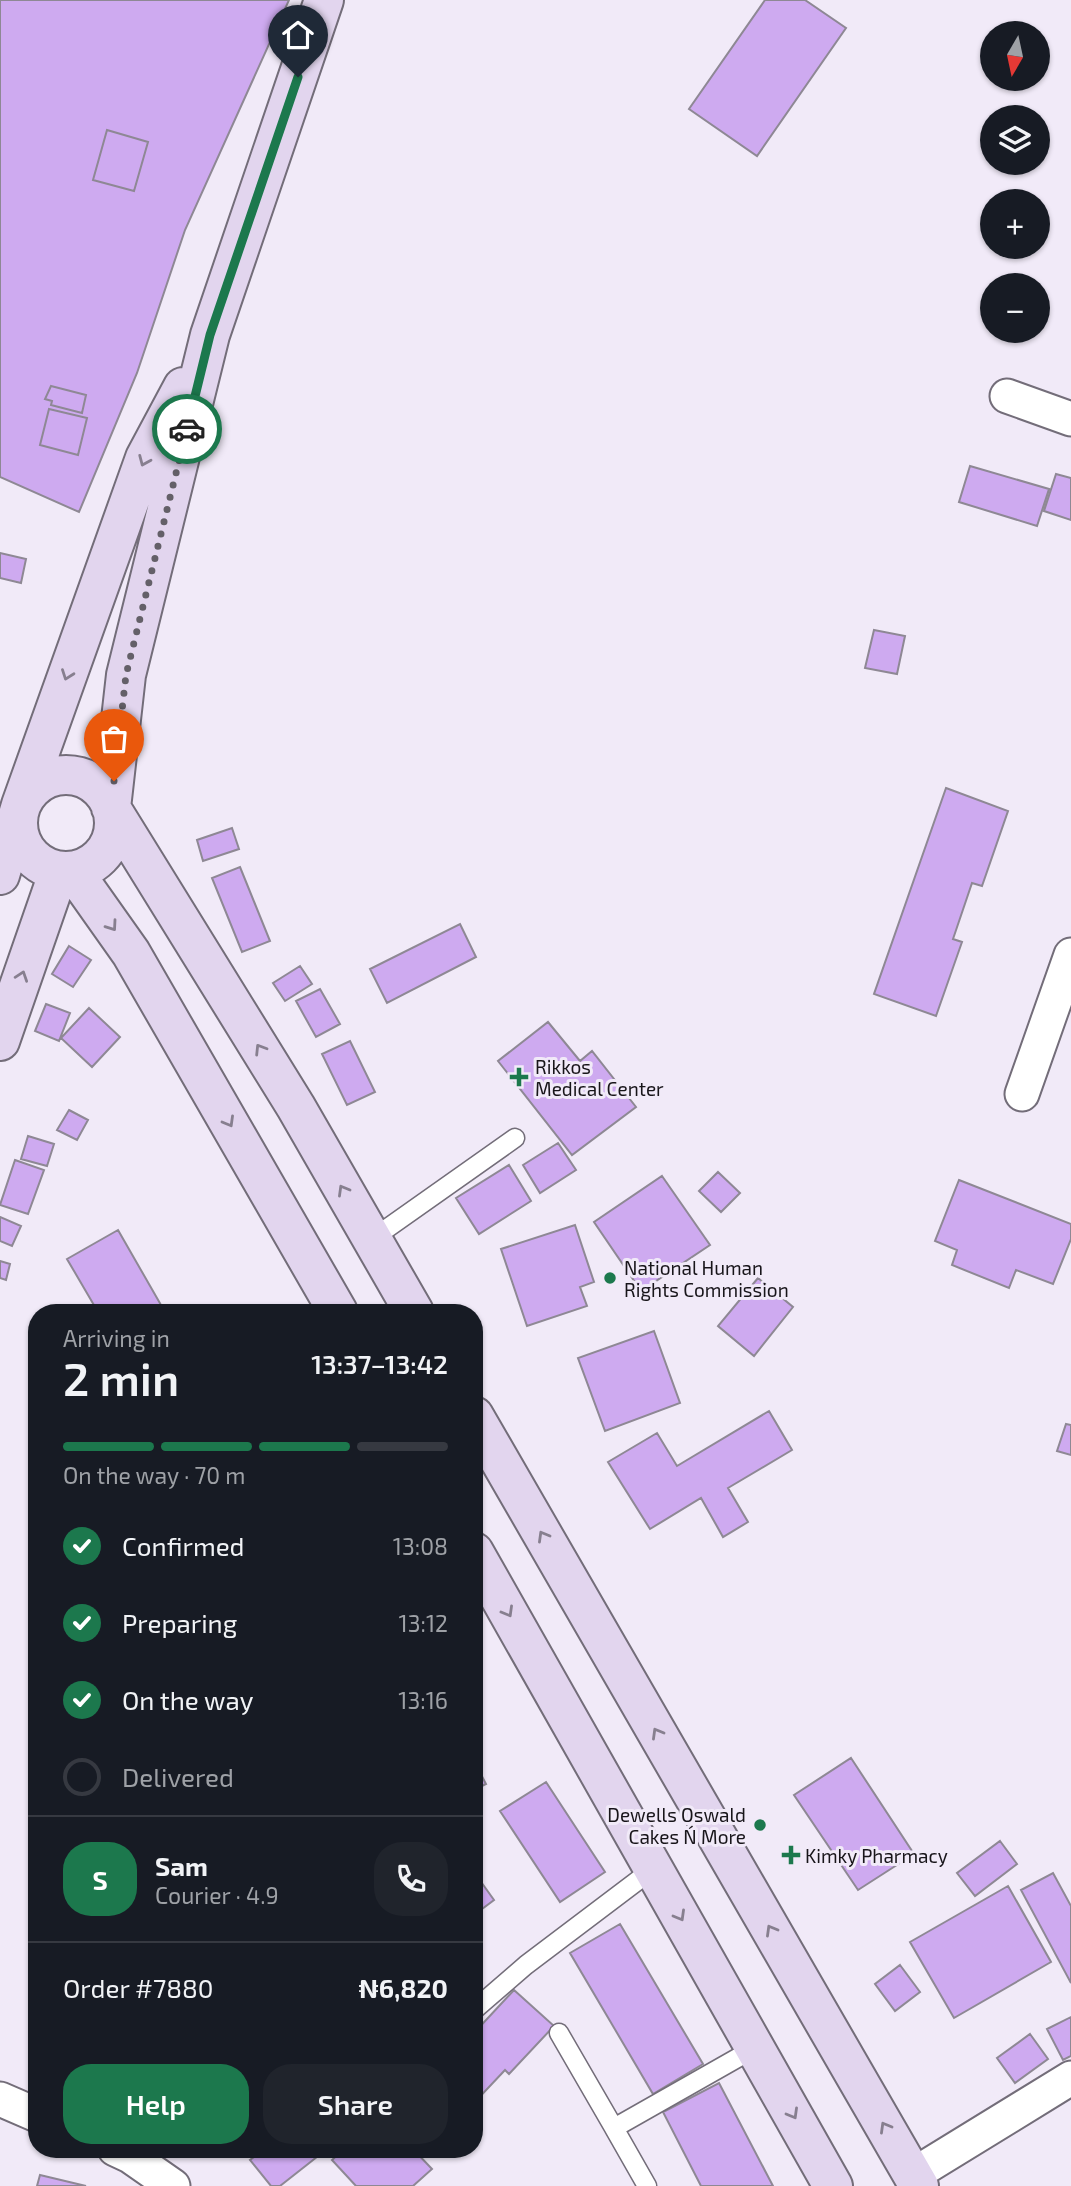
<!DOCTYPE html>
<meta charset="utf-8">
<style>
body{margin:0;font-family:"Exo 2",sans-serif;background:#20242c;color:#f1f3f6;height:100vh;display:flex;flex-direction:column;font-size:26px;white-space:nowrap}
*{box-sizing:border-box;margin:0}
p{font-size:23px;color:#9ea1a6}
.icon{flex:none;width:38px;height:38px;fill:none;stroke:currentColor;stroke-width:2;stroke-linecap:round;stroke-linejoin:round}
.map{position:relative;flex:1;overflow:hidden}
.drawer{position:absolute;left:28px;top:1304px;width:455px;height:854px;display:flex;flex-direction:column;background:#171b24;border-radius:28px;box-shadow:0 2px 5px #0004}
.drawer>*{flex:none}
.needle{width:46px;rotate:189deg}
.fabs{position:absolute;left:980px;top:21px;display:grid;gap:14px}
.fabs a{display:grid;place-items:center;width:70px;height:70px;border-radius:50%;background:#171b24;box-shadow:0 2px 5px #0004;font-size:35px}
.pin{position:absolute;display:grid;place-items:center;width:60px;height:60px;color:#fff;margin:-72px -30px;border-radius:50% 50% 50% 0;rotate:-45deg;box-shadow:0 0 7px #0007}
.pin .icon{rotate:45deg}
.courier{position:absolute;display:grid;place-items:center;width:70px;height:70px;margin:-35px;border:5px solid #1c784d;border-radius:50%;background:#fff;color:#222;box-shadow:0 2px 9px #0007}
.headline em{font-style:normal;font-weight:600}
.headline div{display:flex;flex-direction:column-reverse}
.headline{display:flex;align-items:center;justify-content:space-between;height:119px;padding:0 35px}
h1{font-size:46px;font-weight:600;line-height:52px}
.bar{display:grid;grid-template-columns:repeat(4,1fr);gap:10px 7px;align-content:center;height:84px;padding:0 35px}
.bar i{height:9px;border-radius:5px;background:#363941}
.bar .selected{background:#1c784d}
.bar p{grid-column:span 4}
.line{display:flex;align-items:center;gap:18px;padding:0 35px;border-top:2px solid #363941}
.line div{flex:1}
.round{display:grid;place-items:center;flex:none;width:74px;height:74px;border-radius:28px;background:#20242c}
ol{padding:0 35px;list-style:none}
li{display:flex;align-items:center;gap:21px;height:77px}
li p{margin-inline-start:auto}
li .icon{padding:7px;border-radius:50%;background:#1c784d;color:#fff;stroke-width:4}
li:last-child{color:#9ea1a6}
li i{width:38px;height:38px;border:4px solid #363941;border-radius:50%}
.primary-button{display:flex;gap:14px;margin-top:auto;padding:14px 35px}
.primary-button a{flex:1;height:80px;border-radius:28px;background:#1c784d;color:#fff;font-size:28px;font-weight:600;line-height:80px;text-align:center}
.primary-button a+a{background:#20242c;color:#f1f3f6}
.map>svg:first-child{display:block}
.building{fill:#ceaaf0;stroke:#8e8894;stroke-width:2}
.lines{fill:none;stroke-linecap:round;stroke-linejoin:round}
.lane-casing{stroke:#736d79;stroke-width:21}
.street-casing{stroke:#736d79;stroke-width:37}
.secondary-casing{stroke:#736d79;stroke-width:42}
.lane{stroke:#fff;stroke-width:18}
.street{stroke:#fff;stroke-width:33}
.secondary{stroke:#e2d5ee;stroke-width:38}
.oneway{stroke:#877f8f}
.done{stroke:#646068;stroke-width:7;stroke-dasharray:0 12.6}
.route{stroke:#1c784d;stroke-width:9}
.poi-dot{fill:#1c784d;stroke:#f1eaf8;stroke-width:2.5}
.labels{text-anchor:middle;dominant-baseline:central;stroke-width:6;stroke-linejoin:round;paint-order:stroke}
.poi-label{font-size:19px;fill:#18151a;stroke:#f1eaf8;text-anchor:start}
</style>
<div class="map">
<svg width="1071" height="2186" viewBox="0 0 1071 2186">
<rect width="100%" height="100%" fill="#f1eaf8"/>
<!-- building -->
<path class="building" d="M0,0H289L185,230L137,373L79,512L0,477Z
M765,0H805L846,28L757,156L689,109Z
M107,130L148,142L134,191L93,180Z
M51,386L86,395L82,413L51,405L52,401L45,399Z
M49,409L87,418L78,455L40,445Z
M970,466L1049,489L1037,526L959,502Z
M1056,474L1071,478V520L1044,511Z
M0,553L26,559L21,583L0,578Z
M874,630L905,636L897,674L865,668Z
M946,788L1008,811L982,886L972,883L953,939L962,942L936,1016L874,994Z
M232,828L239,849L203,861L197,840Z
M240,867L270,941L242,952L212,878Z
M460,924L476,957L387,1003L370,969Z
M69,946L91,960L73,987L52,974Z
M300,966L312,984L285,1001L273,983Z
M320,989L340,1024L316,1037L296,1001Z
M46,1004L70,1013L59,1041L35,1031Z
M89,1008L120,1037L92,1067L61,1038Z
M548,1022L580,1061L592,1051L636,1107L572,1155L498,1061Z
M350,1041L375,1092L347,1105L322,1054Z
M69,1110L88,1120L77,1140L57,1130Z
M28,1136L54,1144L47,1166L21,1159Z
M558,1143L576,1170L540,1193L523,1165Z
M15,1160L44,1170L28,1214L0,1205Z
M509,1165L531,1201L479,1234L456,1198Z
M718,1172L740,1193L721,1212L699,1191Z
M662,1176L710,1245L641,1291L594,1222Z
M959,1180L1071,1224V1239L1053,1284L1016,1270L1009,1288L952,1265L957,1250L935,1241Z
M0,1217L21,1226L12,1246L0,1241Z
M575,1225L594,1282L580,1287L587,1306L527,1326L501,1249Z
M118,1230L165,1312H98L67,1259Z
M0,1261L10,1264L6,1280L0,1278Z
M758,1278L793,1307L754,1356L718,1326Z
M654,1331L680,1403L605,1431L578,1358Z
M769,1411L792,1450L728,1488L748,1522L723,1537L701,1498L650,1529L608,1462L657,1433L677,1466Z
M1066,1424L1071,1425V1455L1057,1451Z
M851,1758L914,1854L858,1890L794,1795Z
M474,1761L486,1784L474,1790Z
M546,1782L605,1872L560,1902L500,1811Z
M1000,1841L1017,1864L975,1896L957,1873Z
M474,1872L494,1900L474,1915Z
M1053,1873L1071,1906V1983L1021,1890Z
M1008,1886L1051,1962L954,2018L910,1942Z
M620,1924L703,2064L653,2094L570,1953Z
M900,1965L920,1992L895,2011L875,1984Z
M514,1990L554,2026L509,2074L505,2070L474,2103V2033Z
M1071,2017V2056L1063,2060L1047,2029Z
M1030,2034L1048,2059L1015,2083L997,2058Z
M719,2083L773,2186H701L663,2112Z
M261,2149H327L280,2186H271L250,2160L262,2151Z
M344,2149H413L432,2169L413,2186H356L332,2160Z
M40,2175L86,2186H37Z"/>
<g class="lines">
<defs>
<path id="lane" d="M372,1239L515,1138
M474,2010L526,1965L653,1869
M559,2033L614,2128
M647,2186L614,2128L755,2048"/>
<path id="street" d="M1007,396L1071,419
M1022,1094L1071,955
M0,2099L37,2115
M115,2149L130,2156L173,2186
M913,2175L1071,2078"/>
<path id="secondary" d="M324,0L210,335L126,675L111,808L296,1107L414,1312
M18 823a48 48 0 1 1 96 0a48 48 0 1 1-96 0Z
M73,871L131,953L338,1312
M0,875L21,805L145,458L183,387
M0,1041L59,871
M474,1416L919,2186
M474,1552L833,2186"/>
</defs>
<!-- lane casing -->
<use href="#lane" class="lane-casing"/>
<!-- street casing -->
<use href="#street" class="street-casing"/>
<!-- secondary casing -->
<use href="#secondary" class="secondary-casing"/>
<!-- lane -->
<use href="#lane" class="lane"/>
<!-- street -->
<use href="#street" class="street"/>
<!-- secondary -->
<use href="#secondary" class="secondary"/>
</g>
<!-- one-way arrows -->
<defs><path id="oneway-chevron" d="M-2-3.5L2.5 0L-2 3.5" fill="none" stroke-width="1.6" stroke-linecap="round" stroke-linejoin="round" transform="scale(1.75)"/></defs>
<g class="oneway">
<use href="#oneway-chevron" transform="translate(144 461) rotate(113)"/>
<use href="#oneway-chevron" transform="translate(67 675) rotate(110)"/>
<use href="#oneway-chevron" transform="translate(112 926) rotate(55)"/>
<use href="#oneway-chevron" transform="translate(22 976) rotate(-71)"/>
<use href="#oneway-chevron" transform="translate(260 1049) rotate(-122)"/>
<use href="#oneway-chevron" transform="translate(229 1122) rotate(60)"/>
<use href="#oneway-chevron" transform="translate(343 1190) rotate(-120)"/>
<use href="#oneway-chevron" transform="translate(543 1536) rotate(-120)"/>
<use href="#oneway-chevron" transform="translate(508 1612) rotate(60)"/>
<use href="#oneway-chevron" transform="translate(657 1733) rotate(-120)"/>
<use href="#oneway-chevron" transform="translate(680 1916) rotate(60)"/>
<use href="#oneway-chevron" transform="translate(771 1930) rotate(-120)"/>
<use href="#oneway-chevron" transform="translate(793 2114) rotate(60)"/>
<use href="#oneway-chevron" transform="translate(885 2127) rotate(-120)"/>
</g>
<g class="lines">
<!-- done -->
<path class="done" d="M114,781L126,675L187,429"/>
<!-- route -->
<path class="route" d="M187,429L210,335L298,77"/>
</g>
<!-- markers -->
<g class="poi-dot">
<path d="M515.5 1066.5h7v7h7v7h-7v7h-7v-7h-7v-7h7z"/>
<circle cx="610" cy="1278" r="7"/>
<circle cx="760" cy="1825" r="7"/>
<path d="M787.5 1844.5h7v7h7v7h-7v7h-7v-7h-7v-7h7z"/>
</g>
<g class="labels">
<!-- poi labels -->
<g class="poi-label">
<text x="535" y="1066">Rikkos<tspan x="535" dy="22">Medical Center</tspan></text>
<text x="624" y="1267">National Human<tspan x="624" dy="22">Rights Commission</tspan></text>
<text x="746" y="1814" text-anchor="end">Dewells Oswald<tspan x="746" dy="22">Cakes Ń More</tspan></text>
<text x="805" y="1855">Kimky Pharmacy</text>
</g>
</g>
</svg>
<div class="fabs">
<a><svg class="needle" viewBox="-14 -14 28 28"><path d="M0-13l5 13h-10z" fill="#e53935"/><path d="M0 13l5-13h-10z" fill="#9ea1a6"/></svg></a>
<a><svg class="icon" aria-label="layers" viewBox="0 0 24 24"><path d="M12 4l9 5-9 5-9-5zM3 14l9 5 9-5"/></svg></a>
<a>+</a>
<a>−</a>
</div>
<div class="pin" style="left:114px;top:781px;background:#ea580c"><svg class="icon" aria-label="bag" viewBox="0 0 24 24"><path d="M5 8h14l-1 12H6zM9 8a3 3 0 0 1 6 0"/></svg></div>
<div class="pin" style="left:298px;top:77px;background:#1f2937"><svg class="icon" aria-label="home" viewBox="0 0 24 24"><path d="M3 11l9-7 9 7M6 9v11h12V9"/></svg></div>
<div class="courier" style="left:187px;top:429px"><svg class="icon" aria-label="car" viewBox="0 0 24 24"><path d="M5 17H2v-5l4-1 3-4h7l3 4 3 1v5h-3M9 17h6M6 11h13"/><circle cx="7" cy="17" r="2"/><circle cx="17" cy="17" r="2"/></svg></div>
<section class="drawer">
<div class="headline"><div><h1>2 min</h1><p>Arriving in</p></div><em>13:37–13:42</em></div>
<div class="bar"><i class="selected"></i><i class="selected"></i><i class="selected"></i><i></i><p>On the way · 70 m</p></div>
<ol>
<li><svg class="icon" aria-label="check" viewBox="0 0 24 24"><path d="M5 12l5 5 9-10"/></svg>Confirmed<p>13:08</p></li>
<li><svg class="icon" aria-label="check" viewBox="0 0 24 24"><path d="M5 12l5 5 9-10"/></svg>Preparing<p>13:12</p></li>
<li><svg class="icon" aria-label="check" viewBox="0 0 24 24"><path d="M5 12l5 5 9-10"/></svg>On the way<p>13:16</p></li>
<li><i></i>Delivered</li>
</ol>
<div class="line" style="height:126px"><b class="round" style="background:#1c784d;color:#fff">S</b><div><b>Sam</b><p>Courier · 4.9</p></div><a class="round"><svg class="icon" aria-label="phone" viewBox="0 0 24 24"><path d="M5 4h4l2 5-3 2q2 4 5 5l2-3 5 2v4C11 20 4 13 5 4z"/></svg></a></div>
<div class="line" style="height:91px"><div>Order #7880</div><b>₦6,820</b></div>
<div class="primary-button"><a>Help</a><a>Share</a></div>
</section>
</div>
